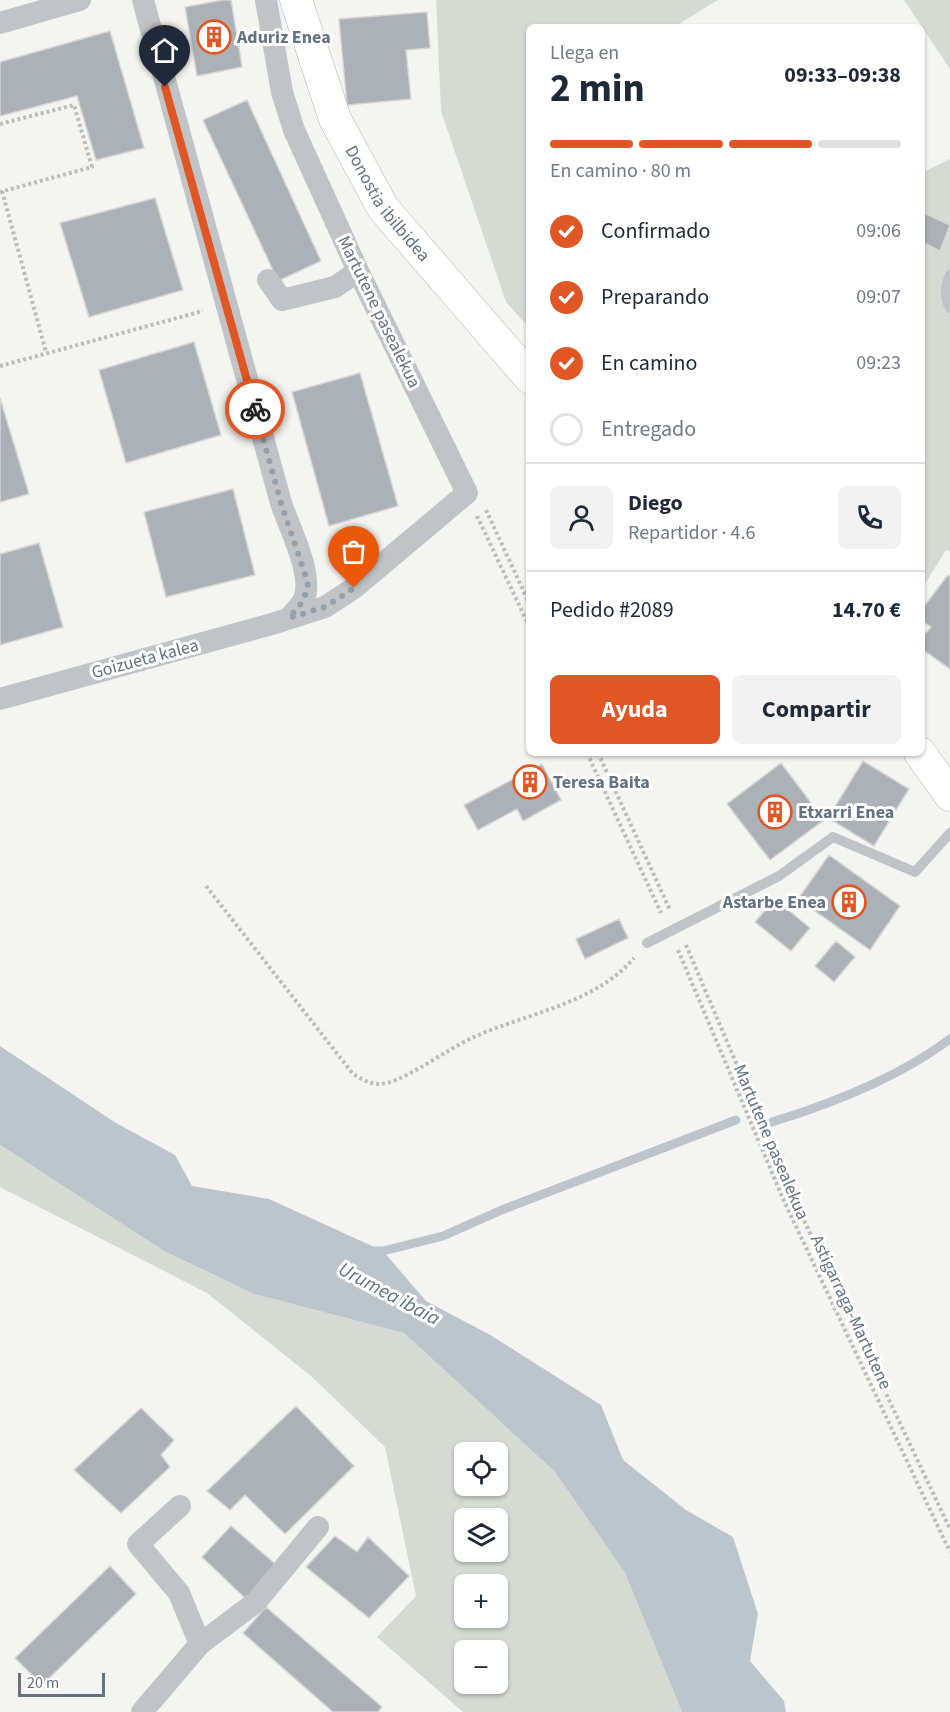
<!DOCTYPE html>
<html lang="es">
<meta charset="utf-8">
<style>
body{margin:0;font-family:"Source Sans 3",sans-serif;background:#f2f2f3;color:#1f2937;height:100vh;display:flex;flex-direction:column;font-size:22px;white-space:nowrap}
*{box-sizing:border-box;margin:0}
p{font-size:20px;color:#747a83}
.icon{flex:none;width:33px;height:33px;fill:none;stroke:currentColor;stroke-width:2;stroke-linecap:round;stroke-linejoin:round}
.map{position:relative;flex:1;overflow:hidden}
.drawer{position:absolute;left:526px;top:24px;width:399px;height:732px;display:flex;flex-direction:column;background:#fff;border-radius:9px;box-shadow:0 2px 4px #0004}
.drawer>*{flex:none}
.tools{position:absolute;left:454px;top:1442px;display:grid;gap:12px}
.tools a{display:grid;place-items:center;width:54px;height:54px;border-radius:9px;background:#fff;box-shadow:0 2px 4px #0004;font-size:30px}
.scale{position:absolute;left:18px;bottom:15px;width:87px;box-sizing:border-box;padding-left:6px;border:3px solid #647381;border-top:0;font-size:16px;line-height:21px;white-space:nowrap;color:#647381;-webkit-text-stroke:4px #fff;paint-order:stroke}
.pin{position:absolute;display:grid;place-items:center;width:51px;height:51px;color:#fff;margin:-62px -26px;border-radius:50% 50% 50% 0;rotate:-45deg;box-shadow:0 0 6px #0007}
.pin .icon{rotate:45deg}
.courier{position:absolute;display:grid;place-items:center;width:60px;height:60px;margin:-30px;border:4px solid #e05725;border-radius:50%;background:#fff;color:#222;box-shadow:0 2px 8px #0007}
.headline em{font-style:normal;font-weight:700}
.headline div{display:flex;flex-direction:column-reverse}
.headline{display:flex;align-items:center;justify-content:space-between;height:102px;padding:0 24px}
h1{font-size:39px;font-weight:700;line-height:45px}
.bar{display:grid;grid-template-columns:repeat(4,1fr);gap:9px 6px;align-content:center;height:72px;padding:0 24px}
.bar i{height:8px;border-radius:4px;background:#e0e1e3}
.bar .selected{background:#e05725}
.bar p{grid-column:span 4}
.line{display:flex;align-items:center;gap:15px;padding:0 24px;border-top:2px solid #e0e1e3}
.line div{flex:1}
.round{display:grid;place-items:center;flex:none;width:63px;height:63px;border-radius:9px;background:#f2f2f3}
ol{padding:0 24px;list-style:none}
li{display:flex;align-items:center;gap:18px;height:66px}
li p{margin-inline-start:auto}
li .icon{padding:6px;border-radius:50%;background:#e05725;color:#fff;stroke-width:4}
li:last-child{color:#747a83}
li i{width:33px;height:33px;border:3px solid #e0e1e3;border-radius:50%}
.primary-button{display:flex;gap:12px;margin-top:auto;padding:12px 24px}
.primary-button a{flex:1;height:69px;border-radius:9px;background:#e05725;color:#fff;font-size:24px;font-weight:700;line-height:69px;text-align:center}
.primary-button a+a{background:#f2f2f3;color:#1f2937}
.map>svg:first-child{display:block}
.green{fill:#d5dbd2;fill-rule:evenodd}
.water{fill:#bbc5cb}
.lines{fill:none;stroke-linecap:round;stroke-linejoin:round}
.stream{stroke:#bbc5cb;stroke-width:9}
.building{fill:#abb1b6;stroke:#d6d6d3;stroke-width:1.5}
.secondary-casing{stroke:#b2b7bb;stroke-width:33}
.path{stroke:#babcbe;stroke-width:4;stroke-dasharray:3 3;stroke-linecap:butt}
.service{stroke:#c0c4c7;stroke-width:10}
.minor{stroke:#c0c4c7;stroke-width:22}
.secondary{stroke:#fff;stroke-width:32}
.done{stroke:#96a0a8;stroke-width:6;stroke-dasharray:0 10.8}
.route{stroke:#e05725;stroke-width:8}
.labels{text-anchor:middle;dominant-baseline:central;stroke-width:6;stroke-linejoin:round;paint-order:stroke}
.poi-label{font-size:18px;font-weight:bold;fill:#647381;stroke:#fff;text-anchor:start}
.street-label{font-size:18px;fill:#647381;stroke:#fff}
.water-label{font-size:20px;font-style:italic;fill:#5f757f;stroke:#fff}
</style>
<div class="map">
<svg width="950" height="1712" viewBox="0 0 950 1712">
<rect width="100%" height="100%" fill="#f4f5f1"/>
<!-- green -->
<path class="green" d="M436,0H718L674,27H530L529,328L506,302L441,111Z
M904,0H950V69Z
M950,159V551L946,550L923,587V172Z
M0,1145L164,1251L254,1294L404,1333L555,1472L625,1573L682,1712H463L377,1637L416,1596L385,1447L311,1376L207,1293L0,1187ZM465,1452H498V1485H465ZM465,1518H498V1551H465ZM465,1584H498V1617H465ZM465,1650H498V1683H465Z"/>
<!-- water -->
<path class="water" d="M0,1046L116,1123L175,1155L192,1186L269,1199L383,1251L426,1301L492,1336L601,1405L623,1460L686,1510L733,1537L758,1614L750,1661L784,1701L786,1712H682L625,1573L555,1472L404,1333L254,1294L164,1251L0,1145Z"/>
<g class="lines">
<!-- stream -->
<path class="stream" d="M772,1122C834,1103 898,1078 950,1039
M373,1251H383L443,1236L504,1209L736,1120"/>
</g>
<!-- building -->
<path class="building" d="M223,0H231L242,67L197,76L185,7Z
M427,12L430,48L406,50L411,99L347,105L339,19Z
M110,31L144,148L96,160L77,96L0,116V62Z
M247,100L321,261L278,281L203,120Z
M155,198L183,290L89,317L60,223Z
M922,212L950,225L940,251L922,242Z
M194,342L221,435L126,463L99,370Z
M360,373L398,506L329,526L292,392Z
M0,398L29,494L0,502Z
M233,489L255,575L166,597L144,512Z
M39,543L63,627L0,645V554Z
M948,575L950,577V669L922,649V638L931,627L922,621V609Z
M863,761L909,789L874,846L828,818Z
M781,763L824,820L770,860L727,804Z
M542,764L561,800L523,821L517,809L478,830L464,805Z
M829,855L900,906L870,950L798,899Z
M775,899L810,928L791,951L755,922Z
M619,919L628,938L585,959L576,939Z
M836,941L855,957L834,982L815,966Z
M296,1406L354,1466L285,1534L245,1495L230,1510L207,1491Z
M141,1408L174,1440L161,1455L170,1467L121,1513L74,1470Z
M231,1526L279,1567L246,1599L202,1557Z
M335,1536L357,1552L368,1537L409,1576L369,1618L306,1567Z
M110,1566L136,1594L42,1685L15,1658Z
M266,1607L382,1707L378,1712H333L243,1633Z"/>
<g class="lines">
<defs>
<g id="secondary">
<path id="s1" d="M296,0L335,119L383,208L530,378"/>
<path d="M920,753L950,795"/>
</g>
</defs>
<!-- secondary casing -->
<use href="#secondary" class="secondary-casing"/>
<!-- path -->
<path class="path" d="M0,124L74,105L92,167L0,192
M2,191L46,352
M0,366L203,311
M486,510L530,605
M477,516L530,628
M587,753L661,913
M598,753L670,910
M206,886L353,1074C365,1081 373,1086 387,1083C410,1077 448,1049 472,1038C525,1013 594,1005 634,958
M686,945L793,1197L950,1529
M678,950L784,1201L950,1552"/>
<!-- service -->
<path class="service" d="M950,275C945,286 944,297 950,308
M647,943L779,876L833,837L915,872L950,833"/>
<!-- minor -->
<path class="minor" d="M143,0L281,503C289,527 314,575 304,599C301,606 294,612 289,618
M0,23L80,0
M268,280L282,300L335,287L358,271
M0,699L272,624L325,607L354,588L467,493L358,271L294,130L282,92L266,0
M180,1506L138,1544L179,1593L200,1644
M142,1712L200,1644L256,1602L318,1527"/>
<!-- secondary -->
<use href="#secondary" class="secondary"/>
</g>
<g class="lines">
<!-- done -->
<path class="done" d="M255,409L281,503L308,583L304,600L289,618L325,607L354,588"/>
<!-- route -->
<path class="route" d="M165,87L255,409"/>
</g>
<!-- icons -->
<defs>
<symbol id="building-ring" viewBox="-11 -11 22 22"><circle r="9.5" fill="#fff" stroke="#e05725" stroke-width="1.5"/><path d="M-4-6H4V6H1V3H-1V6H-4ZM-2.5-4.3h1.7v1.8h-1.7ZM.8-4.3h1.7v1.8H.8ZM-2.5-1h1.7V.8h-1.7ZM.8-1h1.7V.8H.8Z" fill="#e05725"/></symbol>
</defs>
<g fill-rule="evenodd">
<use href="#building-ring" x="195" y="18" width="38" height="38"/>
<use href="#building-ring" x="511" y="763" width="38" height="38"/>
<use href="#building-ring" x="756" y="793" width="38" height="38"/>
<use href="#building-ring" x="830" y="883" width="38" height="38"/>
</g>
<g class="labels">
<!-- poi labels -->
<g class="poi-label">
<text x="237" y="37">Aduriz Enea</text>
<text x="553" y="782">Teresa Baita</text>
<text x="798" y="812">Etxarri Enea</text>
<text x="826" y="902" text-anchor="end">Astarbe Enea</text>
</g>
<!-- street labels -->
<g class="street-label">
<text stroke="none"><textPath href="#s1" startOffset="225">Donostia ibilbidea</textPath></text>
<text transform="translate(379 312) rotate(64)">Martutene pasealekua</text>
<text transform="translate(145 659) rotate(-15)">Goizueta kalea</text>
<text transform="translate(771 1142) rotate(67)">Martutene pasealekua</text>
<text transform="translate(851 1312) rotate(65)">Astigarraga-Martutene</text>
</g>
<!-- water labels -->
<g class="water-label">
<text transform="translate(389 1294) rotate(28)">Urumea ibaia</text>
</g>
</g>
</svg>
<div class="tools">
<a><svg class="icon" aria-label="locate" viewBox="0 0 24 24"><circle cx="12" cy="12" r="6"/><path d="M12 2v4M12 18v4M2 12h4M18 12h4"/></svg></a>
<a><svg class="icon" aria-label="layers" viewBox="0 0 24 24"><path d="M12 4l9 5-9 5-9-5zM3 14l9 5 9-5"/></svg></a>
<a>+</a>
<a>−</a>
</div>
<div class="scale">20 m</div>
<div class="pin" style="left:354px;top:588px;background:#ea580c"><svg class="icon" aria-label="bag" viewBox="0 0 24 24"><path d="M5 8h14l-1 12H6zM9 8a3 3 0 0 1 6 0"/></svg></div>
<div class="pin" style="left:165px;top:87px;background:#1f2937"><svg class="icon" aria-label="home" viewBox="0 0 24 24"><path d="M3 11l9-7 9 7M6 9v11h12V9"/></svg></div>
<div class="courier" style="left:255px;top:409px"><svg class="icon" aria-label="bike" viewBox="0 0 24 24"><circle cx="6" cy="16" r="4"/><circle cx="18" cy="16" r="4"/><path d="M6 16l4-8h5l3 8M10 8l3 8H6M13 5h3"/></svg></div>
<section class="drawer">
<div class="headline"><div><h1>2 min</h1><p>Llega en</p></div><em>09:33–09:38</em></div>
<div class="bar"><i class="selected"></i><i class="selected"></i><i class="selected"></i><i></i><p>En camino · 80 m</p></div>
<ol>
<li><svg class="icon" aria-label="check" viewBox="0 0 24 24"><path d="M5 12l5 5 9-10"/></svg>Confirmado<p>09:06</p></li>
<li><svg class="icon" aria-label="check" viewBox="0 0 24 24"><path d="M5 12l5 5 9-10"/></svg>Preparando<p>09:07</p></li>
<li><svg class="icon" aria-label="check" viewBox="0 0 24 24"><path d="M5 12l5 5 9-10"/></svg>En camino<p>09:23</p></li>
<li><i></i>Entregado</li>
</ol>
<div class="line" style="height:108px"><a class="round"><svg class="icon" aria-label="person" viewBox="0 0 24 24"><circle cx="12" cy="8" r="4"/><path d="M4 21q1-7 8-7t8 7"/></svg></a><div><b>Diego</b><p>Repartidor · 4.6</p></div><a class="round"><svg class="icon" aria-label="phone" viewBox="0 0 24 24"><path d="M5 4h4l2 5-3 2q2 4 5 5l2-3 5 2v4C11 20 4 13 5 4z"/></svg></a></div>
<div class="line" style="height:78px"><div>Pedido #2089</div><b>14.70 €</b></div>
<div class="primary-button"><a>Ayuda</a><a>Compartir</a></div>
</section>
</div>
